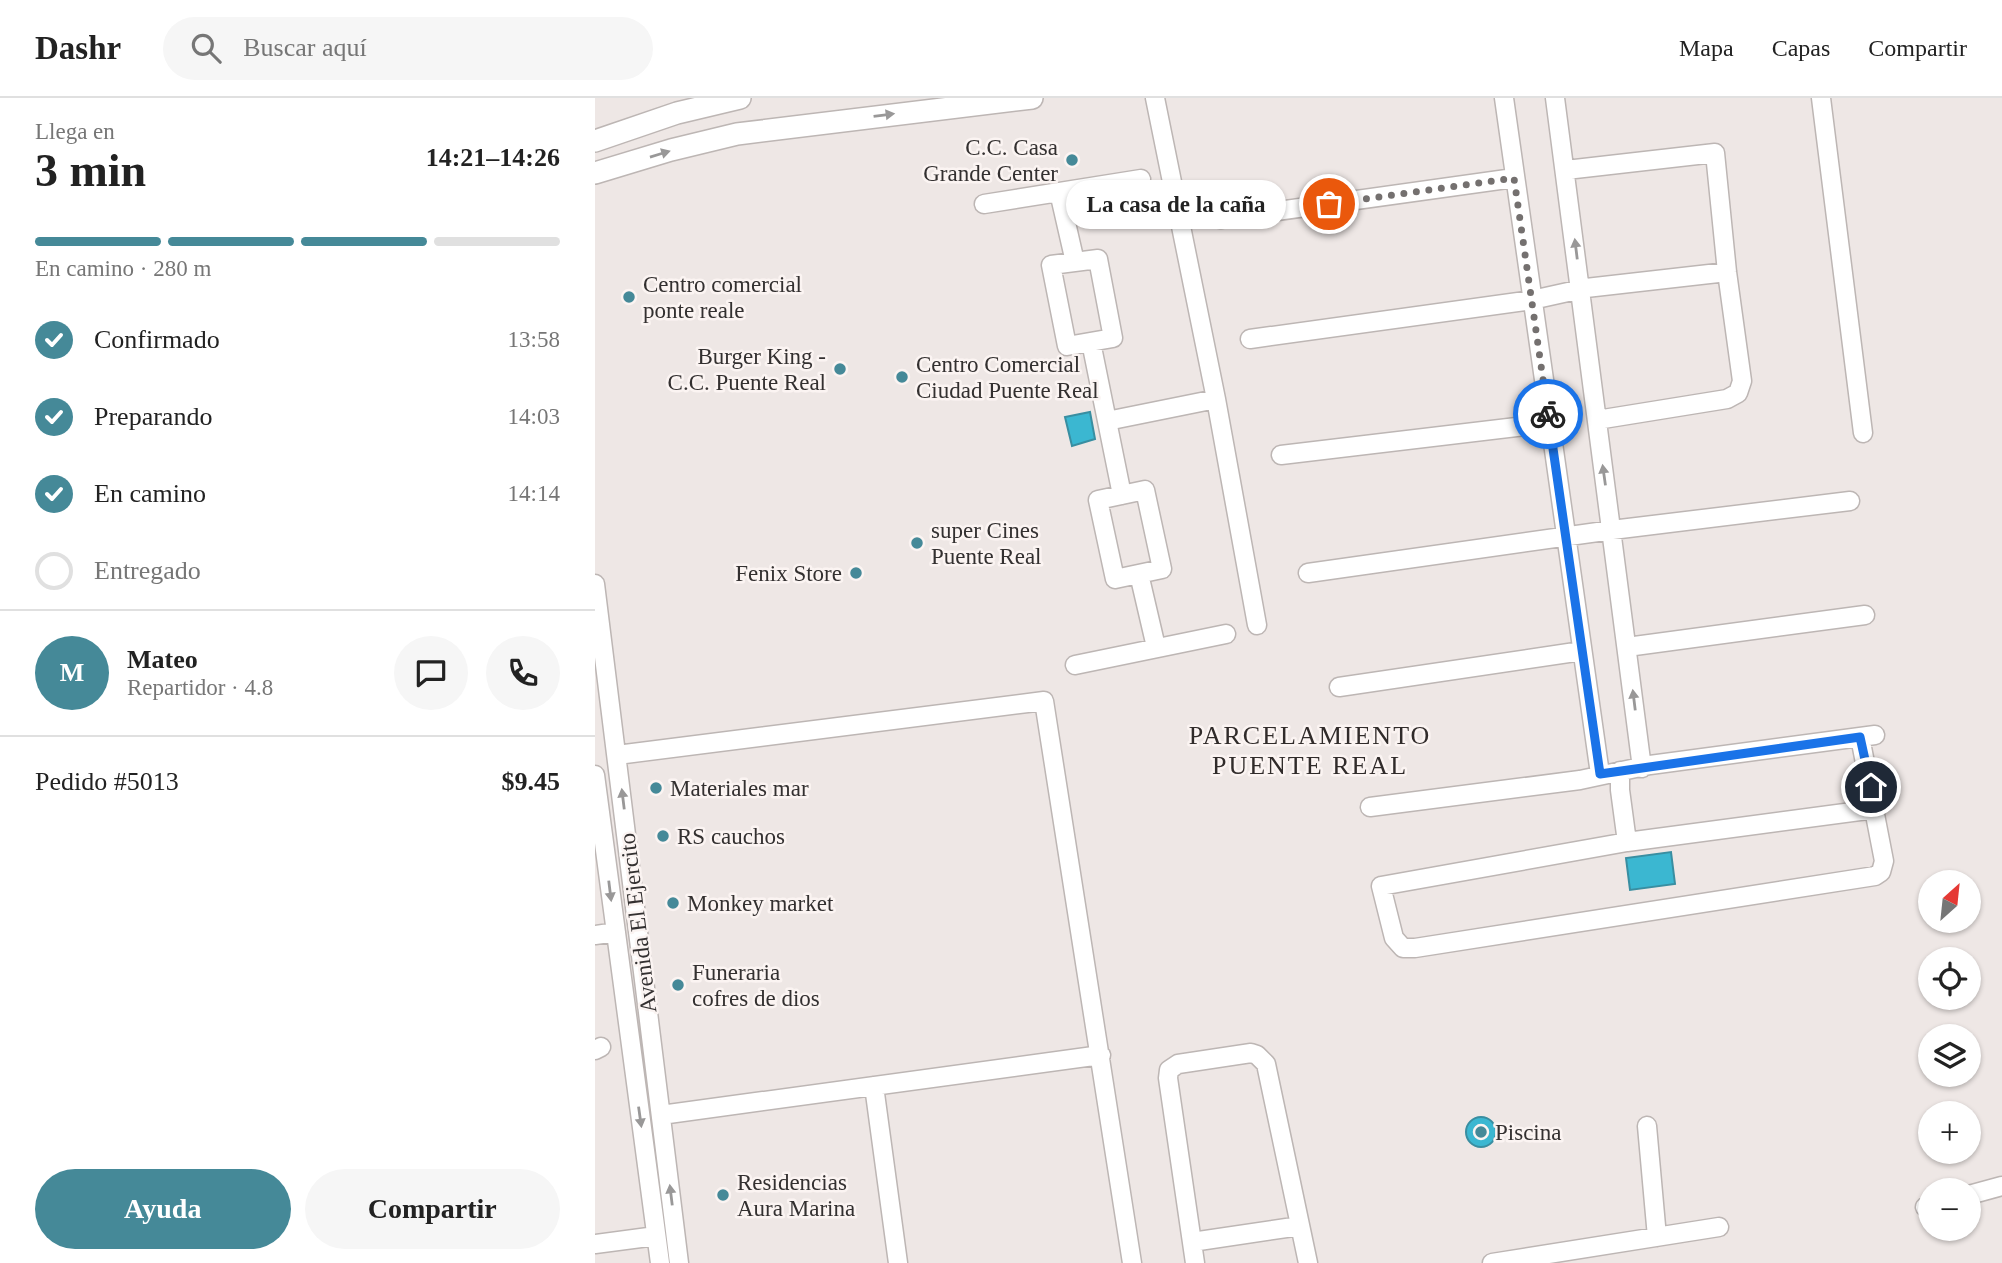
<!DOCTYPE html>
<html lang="es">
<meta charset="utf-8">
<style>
body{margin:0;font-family:Georgia,serif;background:#f6f6f6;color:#222;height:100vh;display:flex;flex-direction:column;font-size:26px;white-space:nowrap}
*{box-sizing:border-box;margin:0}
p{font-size:23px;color:#767676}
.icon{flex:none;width:38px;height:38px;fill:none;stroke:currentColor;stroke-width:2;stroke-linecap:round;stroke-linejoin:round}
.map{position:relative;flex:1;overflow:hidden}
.drawer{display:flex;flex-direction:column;background:#fff;width:595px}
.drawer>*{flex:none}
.needle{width:46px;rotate:27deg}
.fabs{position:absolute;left:1323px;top:772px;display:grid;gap:14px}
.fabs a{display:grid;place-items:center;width:63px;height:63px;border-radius:50%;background:#fff;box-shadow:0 2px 5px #0004;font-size:35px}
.pin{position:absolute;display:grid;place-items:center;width:60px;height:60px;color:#fff;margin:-30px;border:4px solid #fff;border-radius:50%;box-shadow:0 2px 7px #0007}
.courier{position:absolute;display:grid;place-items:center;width:70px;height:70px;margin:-35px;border:5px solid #1a73e8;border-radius:50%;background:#fff;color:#222;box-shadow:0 2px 9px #0007}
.bubble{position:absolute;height:49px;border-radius:24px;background:#fff;box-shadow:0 2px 5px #0004;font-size:23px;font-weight:700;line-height:49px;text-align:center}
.headline em{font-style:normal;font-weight:700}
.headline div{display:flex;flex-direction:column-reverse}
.headline{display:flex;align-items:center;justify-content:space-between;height:119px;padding:0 35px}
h1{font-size:46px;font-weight:700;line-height:52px}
.bar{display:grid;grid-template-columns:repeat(4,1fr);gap:10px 7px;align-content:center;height:84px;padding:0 35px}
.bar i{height:9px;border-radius:5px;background:#e0e0e0}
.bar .selected{background:#458998}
.bar p{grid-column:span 4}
.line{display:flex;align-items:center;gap:18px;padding:0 35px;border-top:2px solid #e0e0e0}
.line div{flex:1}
.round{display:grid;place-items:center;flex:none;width:74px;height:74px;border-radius:37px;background:#f6f6f6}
ol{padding:0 35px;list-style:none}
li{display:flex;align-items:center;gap:21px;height:77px}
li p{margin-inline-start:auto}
li .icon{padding:7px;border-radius:50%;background:#458998;color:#fff;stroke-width:4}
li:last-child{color:#767676}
li i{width:38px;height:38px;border:4px solid #e0e0e0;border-radius:50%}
.action{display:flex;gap:14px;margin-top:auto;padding:14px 35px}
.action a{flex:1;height:80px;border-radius:42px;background:#458998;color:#fff;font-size:28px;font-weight:700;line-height:80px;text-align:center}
.action a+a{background:#f6f6f6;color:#222}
header{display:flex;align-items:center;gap:42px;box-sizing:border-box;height:98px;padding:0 35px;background:#fff;border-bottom:2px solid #e0e0e0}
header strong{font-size:33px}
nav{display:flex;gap:38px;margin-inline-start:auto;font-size:24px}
.search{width:490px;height:63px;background:#f6f6f6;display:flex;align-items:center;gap:18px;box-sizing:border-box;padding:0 24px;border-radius:38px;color:#767676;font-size:26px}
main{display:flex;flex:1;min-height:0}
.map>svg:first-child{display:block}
.water{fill:#3bb7d1;stroke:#398ea1;stroke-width:2}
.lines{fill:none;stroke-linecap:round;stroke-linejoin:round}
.minor-casing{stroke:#bdb6b4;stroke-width:21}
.tertiary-casing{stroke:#bdb6b4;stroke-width:24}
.minor{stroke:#fff;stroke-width:18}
.tertiary{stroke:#fff;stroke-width:21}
.oneway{fill:#999898}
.done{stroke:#74706f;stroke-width:7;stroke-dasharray:0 12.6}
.route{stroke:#1a73e8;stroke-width:9}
.poi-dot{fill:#458998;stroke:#fbf4f2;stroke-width:2.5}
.labels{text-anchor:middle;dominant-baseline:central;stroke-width:5;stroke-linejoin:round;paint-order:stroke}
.poi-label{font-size:23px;fill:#333030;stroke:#fbf4f2;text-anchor:start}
.street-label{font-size:23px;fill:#333030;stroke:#fbf4f2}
.quarter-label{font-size:26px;letter-spacing:2px;fill:#302b2a;stroke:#fbf4f2}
</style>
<header>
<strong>Dashr</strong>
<div class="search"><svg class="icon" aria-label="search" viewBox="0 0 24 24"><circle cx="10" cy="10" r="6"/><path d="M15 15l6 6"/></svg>Buscar aquí</div>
<nav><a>Mapa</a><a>Capas</a><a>Compartir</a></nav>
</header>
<main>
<section class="drawer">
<div class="headline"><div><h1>3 min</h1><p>Llega en</p></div><em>14:21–14:26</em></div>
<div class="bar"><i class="selected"></i><i class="selected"></i><i class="selected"></i><i></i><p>En camino · 280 m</p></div>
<ol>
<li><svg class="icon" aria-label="check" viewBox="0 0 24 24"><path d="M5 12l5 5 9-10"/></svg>Confirmado<p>13:58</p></li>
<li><svg class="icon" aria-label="check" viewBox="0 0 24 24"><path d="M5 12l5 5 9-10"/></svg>Preparando<p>14:03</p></li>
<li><svg class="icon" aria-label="check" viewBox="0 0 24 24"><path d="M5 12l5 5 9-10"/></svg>En camino<p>14:14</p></li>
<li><i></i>Entregado</li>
</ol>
<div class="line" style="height:126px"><b class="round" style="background:#458998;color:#fff">M</b><div><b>Mateo</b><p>Repartidor · 4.8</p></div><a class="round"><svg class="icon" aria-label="chat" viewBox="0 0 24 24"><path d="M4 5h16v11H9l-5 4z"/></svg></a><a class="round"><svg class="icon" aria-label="phone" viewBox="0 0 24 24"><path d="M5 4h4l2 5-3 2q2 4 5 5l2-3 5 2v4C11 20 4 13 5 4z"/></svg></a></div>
<div class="line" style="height:91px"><div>Pedido #5013</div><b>$9.45</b></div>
<div class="action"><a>Ayuda</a><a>Compartir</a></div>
</section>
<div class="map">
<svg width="1407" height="1165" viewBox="0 0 1407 1165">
<rect width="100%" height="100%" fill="#eee7e5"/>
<!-- water -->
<path class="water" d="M495,314L500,341L477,348L470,319Z
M1076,754L1080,786L1035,792L1031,760Z
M871 1034a15 15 0 1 1 30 0a15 15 0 1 1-30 0Z"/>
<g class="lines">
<defs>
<path id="minor" d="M560,0L621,301L662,527
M909,0L1005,676
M960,0L1047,670
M1226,0L1268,335
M971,72L1120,55L1132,174L1147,283L1143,295L1132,301L1002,322
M464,94L480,164
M389,106L546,81
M625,121L919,80
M503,161L518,240L472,248L456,167Z
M655,241L937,202L991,190L1132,174
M496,244L527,397
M512,323L621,301
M686,357L938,327L954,323
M550,392L567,471L520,481L503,402Z
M713,475L1017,432L1255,403
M544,476L561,549
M0,486L84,1165
M1032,549L1270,517
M480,567L631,536
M744,589L987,553
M1265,639L1289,763L1286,774L1280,778L820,850H808L799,840L786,788L1032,744L1280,711
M22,657L449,603L537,1165
M1025,673V692L1032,744
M0,677L65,1165
M775,709L985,682L1055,667L1280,637
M0,837L21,834
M0,952L6,949
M279,988L303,1165
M66,1017L506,957
M1052,1028L1062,1139
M1374,1097L1407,1088
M1330,1109L1335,1108
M597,1144L705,1128
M0,1146L61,1138
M600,1165L573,980L574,972L583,966L656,955L662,957L671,966L713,1165
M897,1165L1124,1129"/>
<path id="tertiary" d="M0,43L82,15L145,0
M0,75L76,52L142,36L437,0"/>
</defs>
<!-- minor casing -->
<use href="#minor" class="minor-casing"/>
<!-- tertiary casing -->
<use href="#tertiary" class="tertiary-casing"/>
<!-- minor -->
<use href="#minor" class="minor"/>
<!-- tertiary -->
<use href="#tertiary" class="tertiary"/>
</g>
<!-- one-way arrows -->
<defs><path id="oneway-solid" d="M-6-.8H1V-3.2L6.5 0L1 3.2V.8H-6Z" transform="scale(1.75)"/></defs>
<g class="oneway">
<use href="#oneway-solid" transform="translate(289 17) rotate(-7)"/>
<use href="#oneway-solid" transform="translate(65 56) rotate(-17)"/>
<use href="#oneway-solid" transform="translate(981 151) rotate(-97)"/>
<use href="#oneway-solid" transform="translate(1009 377) rotate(-98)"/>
<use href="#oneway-solid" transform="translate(1039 602) rotate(-97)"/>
<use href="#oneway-solid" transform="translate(28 701) rotate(-97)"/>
<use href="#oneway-solid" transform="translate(15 793) rotate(83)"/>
<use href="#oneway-solid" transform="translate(45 1019) rotate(82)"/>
<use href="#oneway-solid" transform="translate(76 1097) rotate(-97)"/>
</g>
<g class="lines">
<!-- done -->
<path class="done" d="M734,106L919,80L953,316"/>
<!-- route -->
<path class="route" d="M953,316L1005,676L1265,639L1276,689"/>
</g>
<!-- markers -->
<g class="poi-dot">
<circle cx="477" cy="62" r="7"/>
<circle cx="34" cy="199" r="7"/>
<circle cx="245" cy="271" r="7"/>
<circle cx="307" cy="279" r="7"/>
<circle cx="322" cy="445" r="7"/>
<circle cx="261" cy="475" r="7"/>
<circle cx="61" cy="690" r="7"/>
<circle cx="68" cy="738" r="7"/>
<circle cx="78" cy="805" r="7"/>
<circle cx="83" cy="887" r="7"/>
<circle cx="886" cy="1034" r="7"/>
<circle cx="128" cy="1097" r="7"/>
</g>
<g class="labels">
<!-- poi labels -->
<g class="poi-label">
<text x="463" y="49" text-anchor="end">C.C. Casa<tspan x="463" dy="26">Grande Center</tspan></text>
<text x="48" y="186">Centro comercial<tspan x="48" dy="26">ponte reale</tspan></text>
<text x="231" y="258" text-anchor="end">Burger King -<tspan x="231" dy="26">C.C. Puente Real</tspan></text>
<text x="321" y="266">Centro Comercial<tspan x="321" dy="26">Ciudad Puente Real</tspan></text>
<text x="336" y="432">super Cines<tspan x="336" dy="26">Puente Real</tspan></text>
<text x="247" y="475" text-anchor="end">Fenix Store</text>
<text x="75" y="690">Materiales mar</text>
<text x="82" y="738">RS cauchos</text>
<text x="92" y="805">Monkey market</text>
<text x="97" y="874">Funeraria<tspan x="97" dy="26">cofres de dios</tspan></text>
<text x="900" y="1034">Piscina</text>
<text x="142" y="1084">Residencias<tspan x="142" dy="26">Aura Marina</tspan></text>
</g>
<!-- street labels -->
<g class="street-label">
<text transform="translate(43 825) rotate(-97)">Avenida El Ejercito</text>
</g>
<!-- quarter labels -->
<g class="quarter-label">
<text x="715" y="637">PARCELAMIENTO<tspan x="715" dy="30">PUENTE REAL</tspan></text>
</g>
</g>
</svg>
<div class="fabs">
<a><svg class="needle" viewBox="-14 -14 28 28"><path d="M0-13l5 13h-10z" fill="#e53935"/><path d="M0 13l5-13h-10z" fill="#767676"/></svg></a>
<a><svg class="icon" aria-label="locate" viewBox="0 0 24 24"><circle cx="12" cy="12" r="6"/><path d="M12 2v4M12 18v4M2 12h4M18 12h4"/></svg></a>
<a><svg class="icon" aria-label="layers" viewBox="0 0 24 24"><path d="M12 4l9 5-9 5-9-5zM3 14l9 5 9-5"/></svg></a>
<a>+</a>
<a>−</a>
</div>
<div class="pin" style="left:734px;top:106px;background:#ea580c"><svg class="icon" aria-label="bag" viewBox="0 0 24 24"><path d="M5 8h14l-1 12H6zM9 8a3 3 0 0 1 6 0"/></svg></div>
<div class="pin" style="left:1276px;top:689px;background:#1f2937"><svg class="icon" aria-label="home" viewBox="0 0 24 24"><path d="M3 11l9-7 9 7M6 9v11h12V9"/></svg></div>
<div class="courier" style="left:953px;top:316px"><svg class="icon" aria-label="bike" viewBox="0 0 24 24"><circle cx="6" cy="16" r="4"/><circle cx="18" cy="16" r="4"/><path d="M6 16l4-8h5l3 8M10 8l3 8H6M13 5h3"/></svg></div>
<div class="bubble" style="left:471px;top:82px;width:220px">La casa de la caña</div>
</div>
</main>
